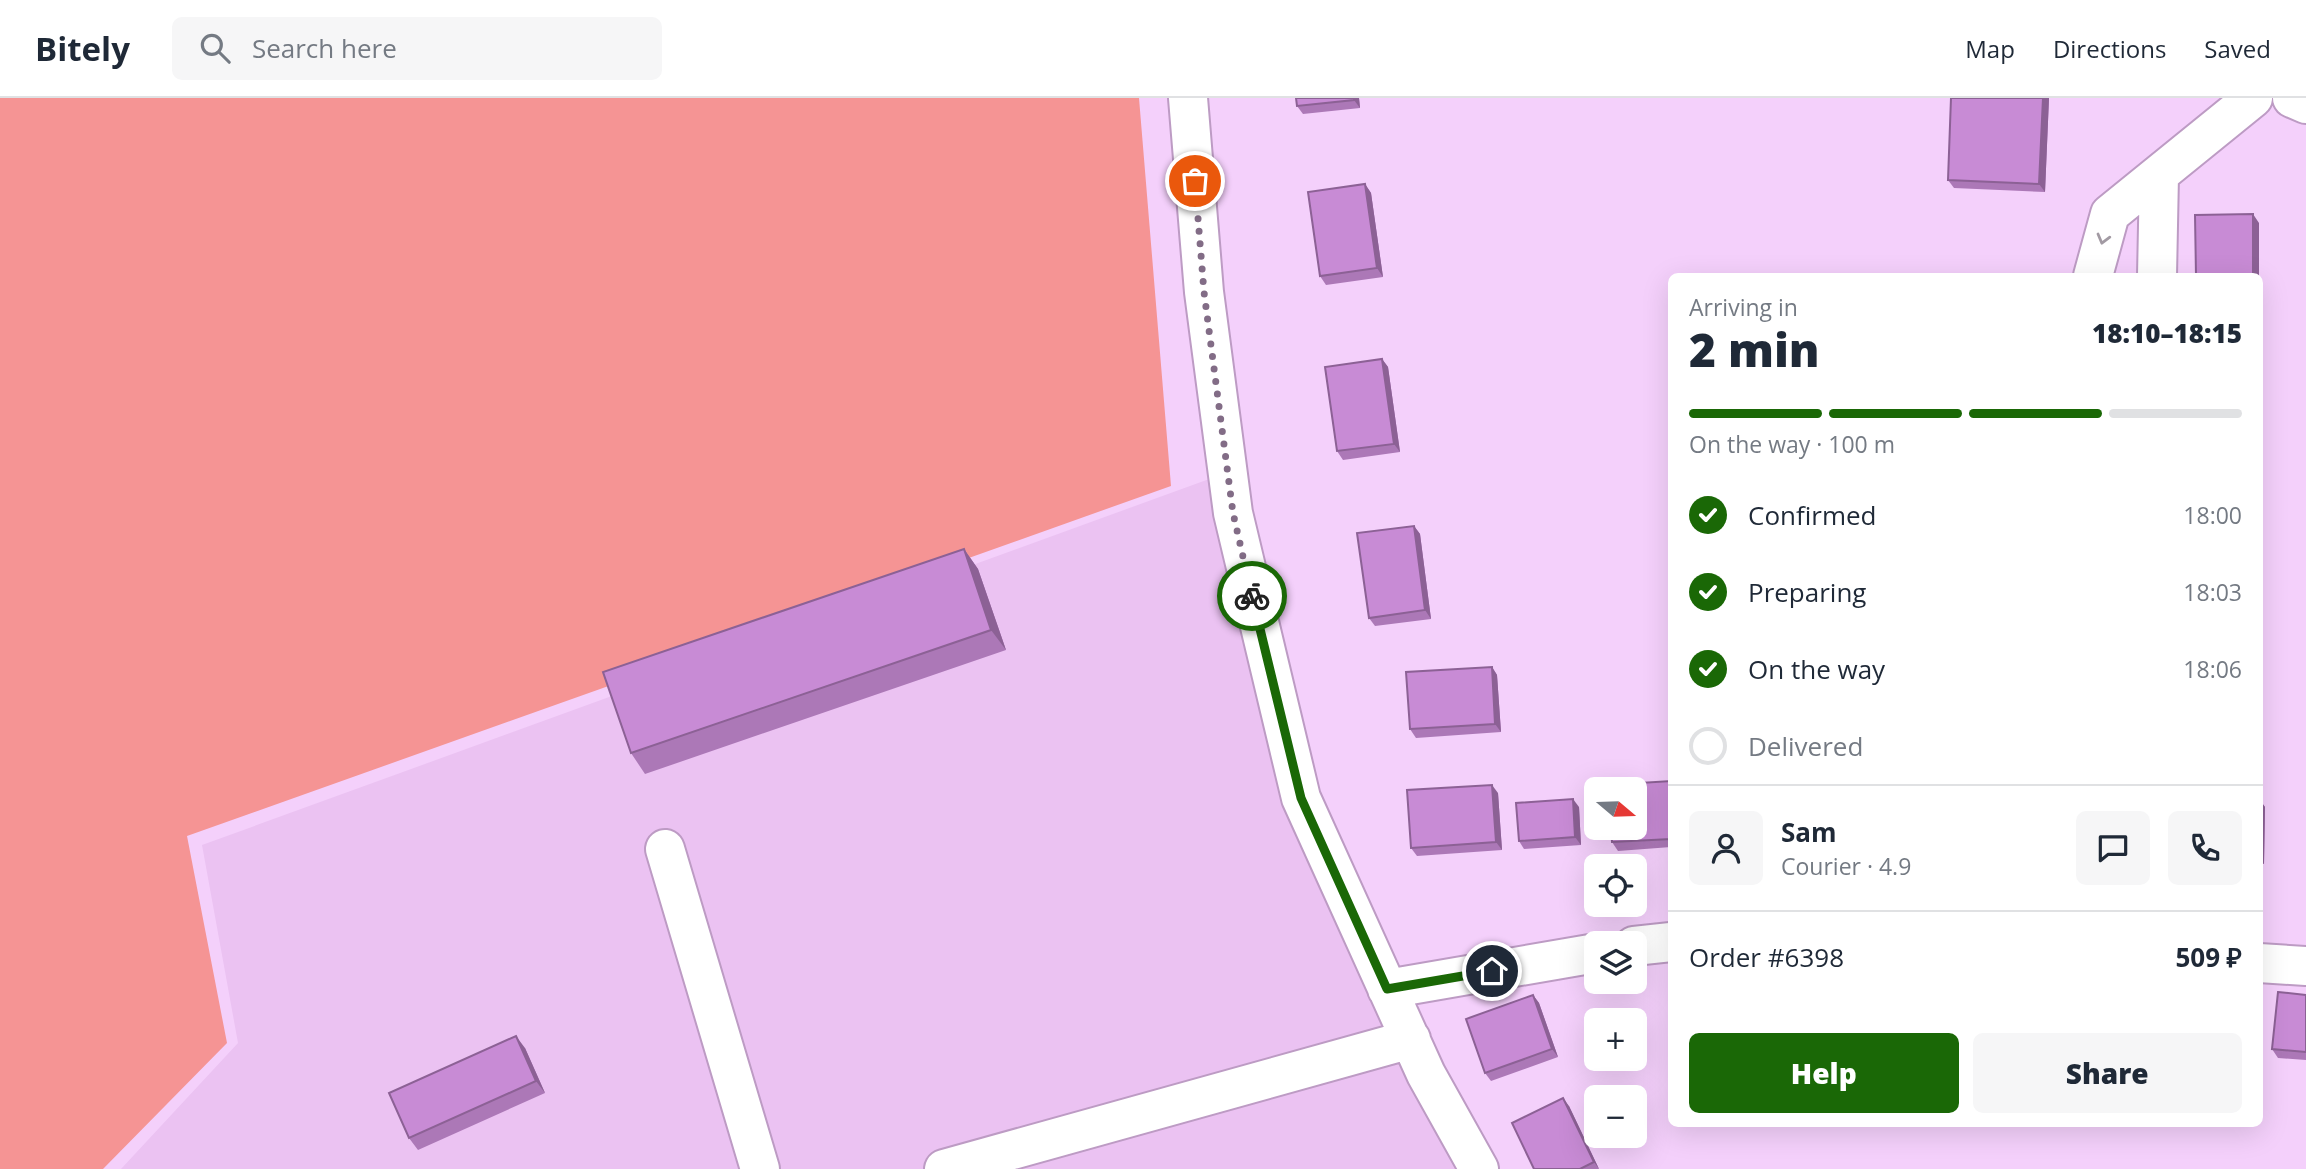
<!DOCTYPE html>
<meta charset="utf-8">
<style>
body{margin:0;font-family:"Open Sans",sans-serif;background:#f6f6f7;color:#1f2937;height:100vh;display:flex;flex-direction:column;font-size:26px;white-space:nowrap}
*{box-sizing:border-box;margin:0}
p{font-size:23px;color:#747a83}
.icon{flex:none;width:38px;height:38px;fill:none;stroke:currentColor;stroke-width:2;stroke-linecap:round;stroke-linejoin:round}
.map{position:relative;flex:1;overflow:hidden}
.sheet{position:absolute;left:1668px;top:175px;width:595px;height:854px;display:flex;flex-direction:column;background:#fff;border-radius:10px;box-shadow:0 7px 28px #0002}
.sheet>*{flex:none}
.needle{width:46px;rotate:109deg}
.buttons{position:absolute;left:1584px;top:679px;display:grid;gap:14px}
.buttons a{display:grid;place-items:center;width:63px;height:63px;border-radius:10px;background:#fff;box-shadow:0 7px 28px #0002;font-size:35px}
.pin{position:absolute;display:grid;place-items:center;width:60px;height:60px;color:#fff;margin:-30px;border:4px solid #fff;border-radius:50%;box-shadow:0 2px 7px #0007}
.courier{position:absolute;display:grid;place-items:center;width:70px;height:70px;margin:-35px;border:5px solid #1a6806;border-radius:50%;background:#fff;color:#222;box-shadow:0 2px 9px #0007}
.summary em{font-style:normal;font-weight:800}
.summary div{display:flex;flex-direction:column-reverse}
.summary{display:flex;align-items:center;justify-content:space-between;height:119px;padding:0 21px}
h1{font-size:46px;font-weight:800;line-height:52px}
.bar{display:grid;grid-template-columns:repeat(4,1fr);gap:10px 7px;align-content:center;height:84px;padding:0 21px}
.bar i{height:9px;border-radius:5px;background:#e0e1e3}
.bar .on{background:#1a6806}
.bar p{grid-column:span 4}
.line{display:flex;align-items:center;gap:18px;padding:0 21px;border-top:2px solid #e0e1e3}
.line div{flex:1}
.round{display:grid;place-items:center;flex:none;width:74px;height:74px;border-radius:10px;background:#f6f6f7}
ol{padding:0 21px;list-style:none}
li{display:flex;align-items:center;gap:21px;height:77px}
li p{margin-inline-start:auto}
li .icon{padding:7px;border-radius:50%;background:#1a6806;color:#fff;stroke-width:4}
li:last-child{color:#747a83}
li i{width:38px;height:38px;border:4px solid #e0e1e3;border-radius:50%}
.cta{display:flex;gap:14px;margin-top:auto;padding:14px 21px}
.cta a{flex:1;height:80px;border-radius:10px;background:#1a6806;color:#fff;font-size:28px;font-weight:800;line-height:80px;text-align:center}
.cta a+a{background:#f6f6f7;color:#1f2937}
header{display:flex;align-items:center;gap:42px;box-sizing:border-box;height:98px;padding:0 35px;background:#fff;border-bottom:2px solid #e0e1e3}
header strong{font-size:33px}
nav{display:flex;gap:38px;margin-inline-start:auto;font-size:24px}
.search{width:490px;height:63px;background:#f6f6f7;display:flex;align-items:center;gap:18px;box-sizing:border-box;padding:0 24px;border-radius:10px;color:#747a83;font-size:26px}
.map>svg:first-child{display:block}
.built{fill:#ebc2f2}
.green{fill:#f59494}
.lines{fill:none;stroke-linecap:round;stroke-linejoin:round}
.minor-casing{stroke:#bd9bc4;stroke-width:42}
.minor{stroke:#fff;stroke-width:38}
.wall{fill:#ac78b7}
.shaded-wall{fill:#8c6195}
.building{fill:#c88bd5;stroke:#8c6195;stroke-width:2}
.oneway{stroke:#a29aa3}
.done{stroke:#826c86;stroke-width:7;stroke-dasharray:0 12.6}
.route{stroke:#1a6806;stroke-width:9}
</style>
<header>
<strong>Bitely</strong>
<div class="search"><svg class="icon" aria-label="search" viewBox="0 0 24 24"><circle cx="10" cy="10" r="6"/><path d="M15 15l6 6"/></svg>Search here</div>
<nav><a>Map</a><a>Directions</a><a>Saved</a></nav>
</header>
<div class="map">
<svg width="2306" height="1071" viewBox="0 0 2306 1071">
<rect width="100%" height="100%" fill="#f4d0fb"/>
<!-- built -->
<path class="built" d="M1212,380L1287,705L1465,1071H121L238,945L202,747Z"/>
<!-- green -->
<path class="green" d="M0,0H1139L1171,388L187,738L227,945L103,1071H0Z"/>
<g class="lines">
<defs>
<path id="minor" d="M1188,0L1204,194L1233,415L1301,700L1426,976L1479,1071
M2292,0L2306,6
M2093,178L2110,116L2253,0
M2157,178L2159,77
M665,751L760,1071
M1634,848L1671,844
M2259,865L2306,868
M1387,891L1596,855
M944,1071L1411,941"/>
</defs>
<!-- minor casing -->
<use href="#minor" class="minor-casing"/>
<!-- minor -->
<use href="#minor" class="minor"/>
</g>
<!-- wall -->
<path class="wall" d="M1359,0L1360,10L1303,16L1297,8Z
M2049,0L2045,94L1954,90L1948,82Z
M1365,86L1371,95L1383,179L1326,187L1320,178Z
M1382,261L1388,269L1400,354L1343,362L1337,353Z
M1414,428L1420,436L1431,521L1375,528L1369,520Z
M964,451L978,471L1006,552L645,676L631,655Z
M1492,569L1497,577L1501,634L1416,640L1410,631Z
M1671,683V749L1618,753L1612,744Z
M1498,695L1502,752L1417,758L1411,750Z
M2259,701L2265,709L2264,766H2259Z
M1579,709L1581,747L1524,751L1519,743Z
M1533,897L1539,905L1558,959L1491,983L1485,975Z
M2306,897V962L2278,960L2272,951Z
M525,950L545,995L418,1052L409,1040Z
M1569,1008L1599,1071H1534Z"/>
<!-- shaded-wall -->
<path class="shaded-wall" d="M1354,0H1359L1360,10L1354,2Z
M2043,0H2049L2045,94L2039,86Z
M1365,86L1371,95L1383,179L1377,170Z
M2253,116L2259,125V178H2253Z
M1382,261L1388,269L1400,354L1394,346Z
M1414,428L1420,436L1431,521L1425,512Z
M964,451L978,471L1006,552L991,532Z
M1492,569L1497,577L1501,634L1495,626Z
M1492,687L1498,695L1502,752L1496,744Z
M1573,701L1579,709L1581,747L1575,739Z
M2259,701L2265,709L2264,766L2259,759Z
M1533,897L1539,905L1558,959L1552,951Z
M516,938L525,950L545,995L536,983Z
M1563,1000L1569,1008L1599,1071L1594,1064Z"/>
<!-- building -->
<path class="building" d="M1296,0H1354V2L1297,8Z
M1951,0H2043L2039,86L1948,82Z
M1365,86L1377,170L1320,178L1308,94Z
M2253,116V178H2196L2195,117Z
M1382,261L1394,346L1337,353L1325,269Z
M1414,428L1425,512L1369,520L1357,435Z
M964,451L991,532L631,655L603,574Z
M1492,569L1495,626L1410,631L1406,574Z
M1671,683V741L1612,744L1611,730H1634V691H1609L1608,687Z
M1492,687L1496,744L1411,750L1407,692Z
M1573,701L1575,739L1519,743L1516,705Z
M2278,894L2306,897V954L2272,951Z
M1533,897L1552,951L1485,975L1466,921Z
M516,938L536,983L409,1040L389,995Z
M1563,1000L1594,1064L1580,1071H1534L1512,1025Z"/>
<!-- one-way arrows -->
<defs><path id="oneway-chevron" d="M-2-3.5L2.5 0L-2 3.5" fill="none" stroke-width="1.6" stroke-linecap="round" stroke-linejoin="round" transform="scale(1.75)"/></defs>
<use class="oneway" href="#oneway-chevron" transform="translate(2103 141) rotate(105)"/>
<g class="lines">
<!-- done -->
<path class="done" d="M1195,83L1204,194L1233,415L1252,498"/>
<!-- route -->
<path class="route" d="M1252,498L1301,700L1387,891L1492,873"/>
</g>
</svg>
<div class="buttons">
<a><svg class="needle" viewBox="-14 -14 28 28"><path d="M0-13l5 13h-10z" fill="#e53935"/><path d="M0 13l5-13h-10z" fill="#747a83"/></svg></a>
<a><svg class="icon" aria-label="locate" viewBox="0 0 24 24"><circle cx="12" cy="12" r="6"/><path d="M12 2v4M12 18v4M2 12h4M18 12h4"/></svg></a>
<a><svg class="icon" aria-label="layers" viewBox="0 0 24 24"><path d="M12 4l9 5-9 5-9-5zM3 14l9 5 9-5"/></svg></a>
<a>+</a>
<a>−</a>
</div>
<div class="pin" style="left:1195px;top:83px;background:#ea580c"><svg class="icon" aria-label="bag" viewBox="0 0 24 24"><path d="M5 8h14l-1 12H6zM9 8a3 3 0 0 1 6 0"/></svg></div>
<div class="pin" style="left:1492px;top:873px;background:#1f2937"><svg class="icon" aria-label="home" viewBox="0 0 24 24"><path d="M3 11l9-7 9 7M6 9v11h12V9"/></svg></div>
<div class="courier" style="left:1252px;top:498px"><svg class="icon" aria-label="bike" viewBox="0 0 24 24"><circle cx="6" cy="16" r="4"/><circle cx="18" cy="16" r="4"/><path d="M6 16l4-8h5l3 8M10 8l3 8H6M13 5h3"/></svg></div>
<section class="sheet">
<div class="summary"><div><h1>2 min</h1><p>Arriving in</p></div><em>18:10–18:15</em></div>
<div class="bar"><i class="on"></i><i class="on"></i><i class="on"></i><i></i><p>On the way · 100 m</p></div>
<ol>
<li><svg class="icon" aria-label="check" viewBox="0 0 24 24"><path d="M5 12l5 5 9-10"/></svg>Confirmed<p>18:00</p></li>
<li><svg class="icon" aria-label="check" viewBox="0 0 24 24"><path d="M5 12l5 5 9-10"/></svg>Preparing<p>18:03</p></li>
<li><svg class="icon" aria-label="check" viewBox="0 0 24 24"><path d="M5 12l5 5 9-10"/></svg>On the way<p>18:06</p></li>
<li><i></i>Delivered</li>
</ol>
<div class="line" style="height:126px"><a class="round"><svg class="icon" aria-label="person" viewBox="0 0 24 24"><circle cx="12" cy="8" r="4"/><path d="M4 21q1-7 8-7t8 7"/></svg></a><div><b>Sam</b><p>Courier · 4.9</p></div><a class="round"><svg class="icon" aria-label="chat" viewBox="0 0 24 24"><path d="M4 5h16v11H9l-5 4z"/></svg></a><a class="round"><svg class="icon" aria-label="phone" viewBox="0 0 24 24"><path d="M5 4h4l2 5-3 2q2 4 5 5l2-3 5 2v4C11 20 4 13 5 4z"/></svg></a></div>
<div class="line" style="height:91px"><div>Order #6398</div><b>509 ₽</b></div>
<div class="cta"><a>Help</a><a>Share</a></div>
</section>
</div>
